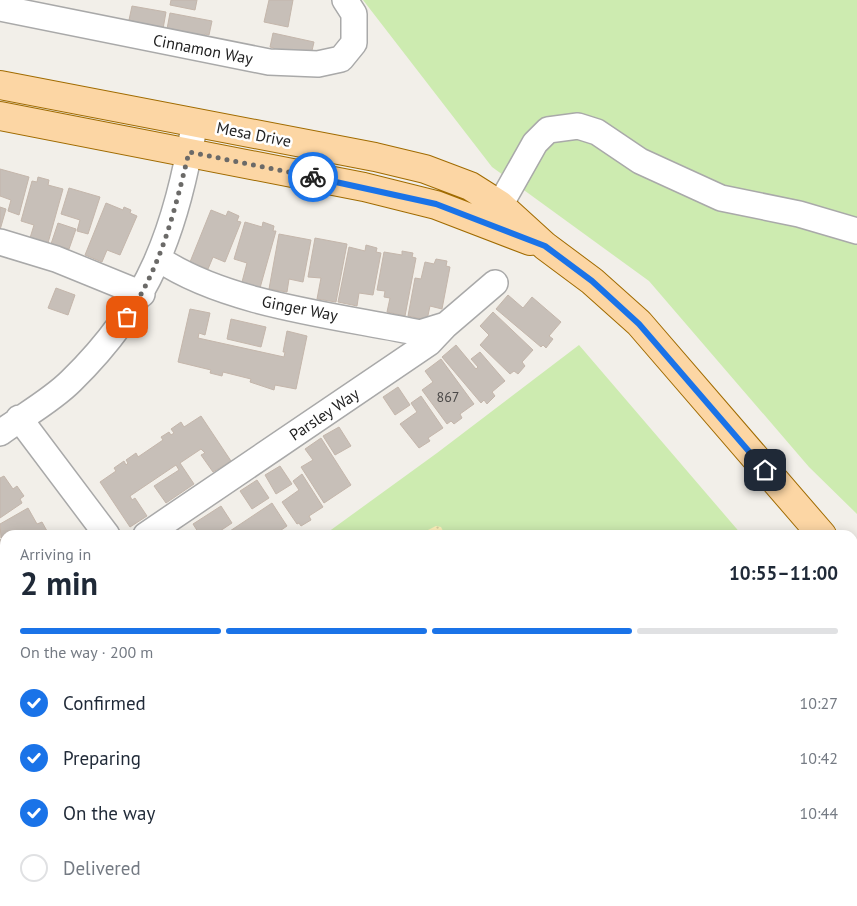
<!DOCTYPE html>
<meta charset="utf-8">
<style>
body{margin:0;font-family:"PT Sans",sans-serif;background:#f2f2f3;color:#1f2937;height:100vh;display:flex;flex-direction:column;font-size:19px;white-space:nowrap}
*{box-sizing:border-box;margin:0}
p{font-size:16px;color:#747a83}
.icon{flex:none;width:28px;height:28px;fill:none;stroke:currentColor;stroke-width:2;stroke-linecap:round;stroke-linejoin:round}
.map{position:relative;flex:1;overflow:hidden}
.sheet{position:absolute;left:0px;top:530px;width:858px;height:376px;display:flex;flex-direction:column;background:#fff;border-radius:15px 15px 0 0;box-shadow:0 2px 12px #0003}
.sheet>*{flex:none}
.pin{position:absolute;display:grid;place-items:center;width:42px;height:42px;color:#fff;margin:-21px;border-radius:10px;box-shadow:0 2px 8px #0006}
.courier{position:absolute;display:grid;place-items:center;width:50px;height:50px;margin:-25px;border:4px solid #1a73e8;border-radius:50%;background:#fff;color:#222;box-shadow:0 1px 6px #0007}
.head em{font-style:normal;font-weight:700}
.head div{display:flex;flex-direction:column-reverse}
.head{display:flex;align-items:center;justify-content:space-between;height:85px;padding:0 20px}
h1{font-size:32px;font-weight:700;line-height:38px}
.bar{display:grid;grid-template-columns:repeat(4,1fr);gap:8px 5px;align-content:center;height:60px;padding:0 20px}
.bar i{height:6px;border-radius:4px;background:#e0e1e3}
.bar .active{background:#1a73e8}
.bar p{grid-column:span 4}
ol{padding:0 20px;list-style:none}
li{display:flex;align-items:center;gap:15px;height:55px}
li p{margin-inline-start:auto}
li .icon{padding:5px;border-radius:50%;background:#1a73e8;color:#fff;stroke-width:4}
li:last-child{color:#747a83}
li i{width:28px;height:28px;border:2px solid #e0e1e3;border-radius:50%}
.map>svg:first-child{display:block}
.grass{fill:#cdebb0}
.sand{fill:url(#sand-dots)}
.building{fill:#c7bfb8;stroke:#c4b6ab}
.lines{fill:none;stroke-linecap:round;stroke-linejoin:round}
.minor-casing{stroke:#a9a9a9;stroke-width:28}
.major-casing{stroke:#a06b00;stroke-width:30}
.minor{stroke:#fff;stroke-width:25}
.major{stroke:#fcd6a4;stroke-width:28}
.done{stroke:#6b6a68;stroke-width:5;stroke-dasharray:0 9}
.route{stroke:#1a73e8;stroke-width:6}
.labels{text-anchor:middle;dominant-baseline:central;stroke-width:5;stroke-linejoin:round;paint-order:stroke}
.number-label{font-size:14px;fill:#4b4948}
.street-label{font-size:16px;fill:#222;stroke:#fff}
</style>
<div class="map">
<svg width="857" height="906" viewBox="0 0 857 906">
<defs>
<pattern id="sand-dots" width="8" height="8" patternUnits="userSpaceOnUse" patternTransform="scale(1.25)"><rect width="8" height="8" fill="#fff1ba"/><path d="M2 2h.1M6 6h.1" fill="none" stroke="#dacea0" stroke-width="1.8" stroke-linecap="round"/></pattern>
</defs>
<rect width="100%" height="100%" fill="#f2efe9"/>
<!-- grass -->
<path class="grass" d="M363,0H857V514L809,467L649,281L492,167Z
M579,345L742,535H324L437,453Z
M853,658L857,663V906H369V901H852Z"/>
<!-- sand -->
<path class="sand" d="M436,526L441,527L445,535H427L428,530Z"/>
<!-- building -->
<path class="building" d="M171,0H197L195,10L170,5Z
M269,0H293L288,27L264,22Z
M132,6L166,12L163,29L134,23V21L129,20Z
M170,13L212,21L209,35L205,34V36L167,29Z
M273,33L314,42L311,55L274,50V48L270,47Z
M0,169L29,177L19,215L8,211L11,200L0,196Z
M38,177L49,180L48,185L63,189L48,243L30,238L34,225L21,221L32,181L37,182Z
M69,188L100,197L88,234L77,231L80,220L61,214Z
M106,203L123,210L124,207L131,210L130,213L137,216L120,255L107,250L102,262L85,255Z
M0,207L6,209L0,230Z
M211,210L226,216L228,211L239,216L237,221L241,222L225,262L213,257L208,269L190,262Z
M245,222L262,227L263,222L274,226L273,231H276L260,288L242,282L247,263L234,259Z
M58,223L76,229L69,249L51,244Z
M279,234L311,240L303,282L289,279L287,292L269,289Z
M315,238L347,244L336,302L317,299L321,278L308,277Z
M366,245L377,248L376,252L381,253L373,295L359,293L357,306L338,302L349,247L365,251Z
M402,251L413,253L412,257L416,258L405,316L387,312L390,298L384,297L385,291L377,290L384,252L402,255Z
M436,259L447,261L446,266L450,267L442,309L430,306L427,320L408,316L415,278L421,279L425,262L434,264Z
M56,288L75,295L68,315L48,308Z
M508,295L523,308L532,297L561,322L549,336L553,339L546,348L543,345L541,347L496,309Z
M190,309L210,313L205,335L199,333L198,338L284,357L285,352H283L287,331L307,336L296,389L275,385L274,390L250,382L251,379L223,372L222,376L210,373L211,370L178,362Z
M493,312L533,350L522,362L525,366L518,374L514,371L510,374L480,345L489,335L480,326Z
M231,319L266,327L261,347L227,339Z
M456,345L476,369L478,367L471,359L480,352L505,381L492,392L495,396L487,404L484,400L481,403L442,357Z
M441,359L474,404L460,414L462,418L454,424L451,421L447,424L422,390L433,382L425,371Z
M398,387L410,405L395,415L383,397Z
M421,396L443,428L428,438L430,441L419,448L400,424L417,412L411,403Z
M201,416L231,461L213,472L201,455L205,453L201,449L180,463L194,484L166,503L154,486L179,470L176,465L130,496L132,500L135,498L147,516L130,527L100,482L116,471L114,468L124,461L126,465L128,463L126,460L136,453L138,457L163,440L161,437L169,432L171,435L174,433L171,429L181,422L184,427Z
M339,427L351,446L335,455L323,436Z
M321,438L351,485L324,503L301,467L313,460L305,449Z
M280,466L292,484L276,494L265,475Z
M302,474L323,507L309,516L311,520L301,526L299,523L297,524L282,502L299,490L293,481Z
M4,476L13,489L17,486L24,496L20,499L22,503L0,518V478Z
M257,480L269,498L252,509L240,491Z
M272,503L287,526L274,535H224Z
M221,506L232,523L214,535H200L193,524Z
M28,508L37,524L42,522L47,531L43,535H13L11,532L1,538L0,524Z
M4,538L5,559L0,562V540Z
M5,563V584L3,585L0,580V566Z
M71,901H93L87,906H74Z
M106,901H138L141,906H99Z
M193,901H245L247,906H195Z"/>
<g class="lines">
<defs>
<path id="minor" d="M0,8L269,62L318,64L341,59L354,43V14L345,0
M500,205L535,143L548,130L578,126L597,132L640,161L721,198L799,214L857,231
M0,242L56,259L142,294
M159,259C227,305 339,316 420,333L446,325
M19,418L107,535
M0,433C23,416 51,401 71,381C152,302 175,231 195,122
M146,535L429,343L446,325L495,283
M0,619L5,633
M59,901L62,906
M274,901V906"/>
<path id="major" d="M0,85L375,157L425,169L470,186L500,205L545,246L592,281L639,323L822,535
M0,116L364,187L436,205L530,241
M852,564L857,568"/>
</defs>
<!-- minor casing -->
<use href="#minor" class="minor-casing"/>
<!-- major casing -->
<use href="#major" class="major-casing"/>
<!-- minor -->
<use href="#minor" class="minor"/>
<!-- major -->
<use href="#major" class="major"/>
</g>
<g class="lines">
<!-- done -->
<path class="done" d="M127,317C162,265 174,213 189,152L313,177"/>
<!-- route -->
<path class="route" d="M313,177L436,204L545,246L592,281L639,324L765,470"/>
</g>
<g class="labels">
<!-- number labels -->
<g class="number-label">
<text x="448" y="397">867</text>
</g>
<!-- street labels -->
<g class="street-label">
<text transform="translate(203 49) rotate(11)">Cinnamon Way</text>
<text transform="translate(254 134) rotate(11)">Mesa Drive</text>
<text transform="translate(300 308) rotate(11)">Ginger Way</text>
<text transform="translate(324 414) rotate(-34)">Parsley Way</text>
</g>
</g>
</svg>
<div class="pin" style="left:127px;top:317px;background:#ea580c"><svg class="icon" aria-label="bag" viewBox="0 0 24 24"><path d="M5 8h14l-1 12H6zM9 8a3 3 0 0 1 6 0"/></svg></div>
<div class="pin" style="left:765px;top:470px;background:#1f2937"><svg class="icon" aria-label="home" viewBox="0 0 24 24"><path d="M3 11l9-7 9 7M6 9v11h12V9"/></svg></div>
<div class="courier" style="left:313px;top:177px"><svg class="icon" aria-label="bike" viewBox="0 0 24 24"><circle cx="6" cy="16" r="4"/><circle cx="18" cy="16" r="4"/><path d="M6 16l4-8h5l3 8M10 8l3 8H6M13 5h3"/></svg></div>
<section class="sheet">
<div class="head"><div><h1>2 min</h1><p>Arriving in</p></div><em>10:55–11:00</em></div>
<div class="bar"><i class="active"></i><i class="active"></i><i class="active"></i><i></i><p>On the way · 200 m</p></div>
<ol>
<li><svg class="icon" aria-label="check" viewBox="0 0 24 24"><path d="M5 12l5 5 9-10"/></svg>Confirmed<p>10:27</p></li>
<li><svg class="icon" aria-label="check" viewBox="0 0 24 24"><path d="M5 12l5 5 9-10"/></svg>Preparing<p>10:42</p></li>
<li><svg class="icon" aria-label="check" viewBox="0 0 24 24"><path d="M5 12l5 5 9-10"/></svg>On the way<p>10:44</p></li>
<li><i></i>Delivered</li>
</ol>
</section>
</div>
